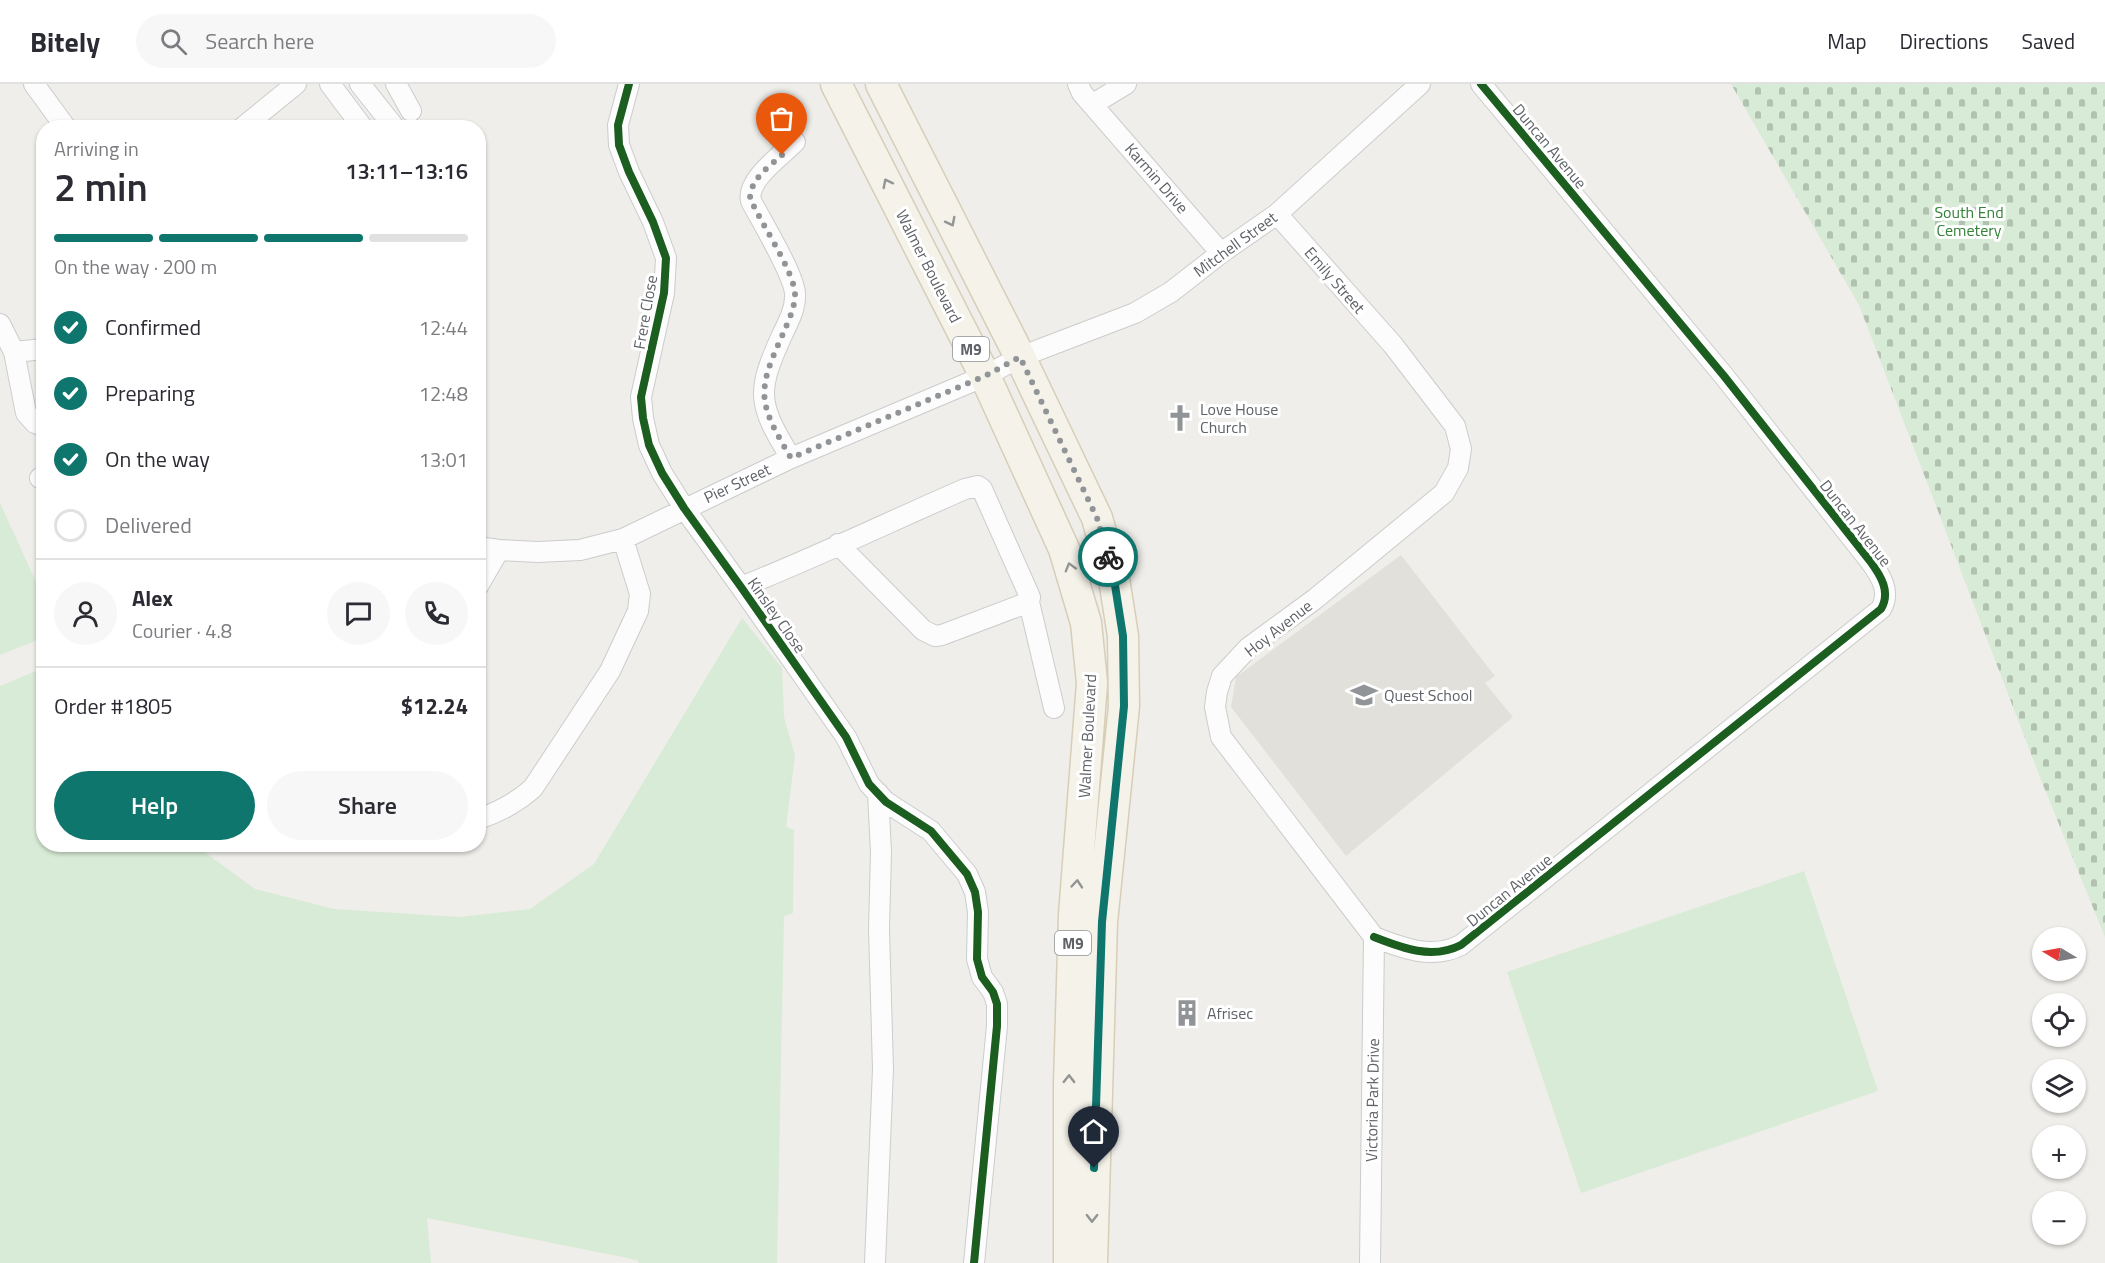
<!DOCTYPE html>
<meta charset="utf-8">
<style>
body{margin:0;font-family:"Titillium Web",sans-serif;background:#f7f7f7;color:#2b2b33;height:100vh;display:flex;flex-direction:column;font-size:22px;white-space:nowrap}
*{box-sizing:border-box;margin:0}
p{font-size:20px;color:#7c7c81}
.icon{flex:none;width:33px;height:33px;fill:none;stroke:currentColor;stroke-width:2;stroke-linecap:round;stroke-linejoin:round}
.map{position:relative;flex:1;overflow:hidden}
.panel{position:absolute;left:36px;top:36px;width:450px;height:732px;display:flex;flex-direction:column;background:#fff;border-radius:24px;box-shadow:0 2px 4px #0004}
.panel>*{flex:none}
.needle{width:39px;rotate:280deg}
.tools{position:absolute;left:2032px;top:843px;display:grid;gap:12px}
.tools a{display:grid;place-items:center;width:54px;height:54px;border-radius:50%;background:#fff;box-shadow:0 2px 4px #0004;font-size:30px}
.pin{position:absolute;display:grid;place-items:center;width:51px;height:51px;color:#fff;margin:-62px -26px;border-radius:50% 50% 50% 0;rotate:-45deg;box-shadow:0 0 6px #0007}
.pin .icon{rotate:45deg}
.courier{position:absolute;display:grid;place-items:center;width:60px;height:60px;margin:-30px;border:4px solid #0f766e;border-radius:50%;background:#fff;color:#222;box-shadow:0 2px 8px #0007}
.head em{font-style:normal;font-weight:600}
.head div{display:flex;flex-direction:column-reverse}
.head{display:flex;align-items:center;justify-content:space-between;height:102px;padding:0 18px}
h1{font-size:39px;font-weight:600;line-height:45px}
.bar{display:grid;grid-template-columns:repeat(4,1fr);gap:9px 6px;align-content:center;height:72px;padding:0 18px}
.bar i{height:8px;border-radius:4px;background:#e1e1e2}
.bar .current{background:#0f766e}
.bar p{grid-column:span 4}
.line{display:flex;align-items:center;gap:15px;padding:0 18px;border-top:2px solid #e1e1e2}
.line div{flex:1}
.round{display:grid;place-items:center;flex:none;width:63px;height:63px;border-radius:32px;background:#f7f7f7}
ol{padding:0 18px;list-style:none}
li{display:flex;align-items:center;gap:18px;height:66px}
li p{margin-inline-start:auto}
li .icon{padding:6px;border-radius:50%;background:#0f766e;color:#fff;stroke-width:4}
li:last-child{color:#7c7c81}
li i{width:33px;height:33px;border:3px solid #e1e1e2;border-radius:50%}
.primary-button{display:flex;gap:12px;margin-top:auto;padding:12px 18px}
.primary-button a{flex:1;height:69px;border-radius:36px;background:#0f766e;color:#fff;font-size:24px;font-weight:600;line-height:69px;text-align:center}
.primary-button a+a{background:#f7f7f7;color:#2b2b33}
header{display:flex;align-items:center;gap:36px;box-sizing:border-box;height:84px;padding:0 30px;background:#fff;border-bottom:2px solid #e1e1e2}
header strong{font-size:28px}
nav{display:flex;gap:33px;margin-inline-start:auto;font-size:21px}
.search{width:420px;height:54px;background:#f7f7f7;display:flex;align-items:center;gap:15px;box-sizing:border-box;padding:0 21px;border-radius:33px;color:#7c7c81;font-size:22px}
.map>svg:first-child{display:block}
.education{fill:#e2e0da}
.green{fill:#d8ebd6}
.cemetery{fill:url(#cemetery-stones)}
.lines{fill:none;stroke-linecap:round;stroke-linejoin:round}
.minor-casing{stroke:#cbcccc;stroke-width:22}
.primary-casing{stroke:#d7ceb8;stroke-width:33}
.minor{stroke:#fdfcfc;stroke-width:20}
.primary{stroke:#f4f2e9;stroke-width:30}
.cycleway-casing{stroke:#fff;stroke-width:11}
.cycleway{stroke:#1b5e20;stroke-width:8}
.oneway{stroke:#939595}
.done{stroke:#919496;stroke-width:6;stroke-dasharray:0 10.8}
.route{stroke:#0f766e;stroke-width:8}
.labels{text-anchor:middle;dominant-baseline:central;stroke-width:6;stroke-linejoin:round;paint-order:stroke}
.shield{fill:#fff;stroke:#8f9295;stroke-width:1.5}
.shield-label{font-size:15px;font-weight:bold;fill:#5f6368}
.street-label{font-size:16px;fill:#5f6368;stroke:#fff}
.park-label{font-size:16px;fill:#348238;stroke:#fff}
.poi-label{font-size:16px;fill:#5f6368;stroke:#fff;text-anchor:start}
</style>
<header>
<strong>Bitely</strong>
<div class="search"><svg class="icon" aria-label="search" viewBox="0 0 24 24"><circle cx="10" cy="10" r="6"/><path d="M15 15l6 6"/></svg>Search here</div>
<nav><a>Map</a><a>Directions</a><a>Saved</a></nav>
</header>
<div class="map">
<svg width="2105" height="1179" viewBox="0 0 2105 1179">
<defs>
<pattern id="cemetery-stones" width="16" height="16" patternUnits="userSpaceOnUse" patternTransform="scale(1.5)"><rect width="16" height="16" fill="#d8ebd6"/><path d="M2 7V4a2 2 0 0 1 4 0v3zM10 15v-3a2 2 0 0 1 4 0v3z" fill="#b2c2b1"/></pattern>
</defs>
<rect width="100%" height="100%" fill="#efeeea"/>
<!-- education -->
<path class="education" d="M1401,471L1495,592L1485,599L1513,633L1346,772L1231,623L1236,593Z"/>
<!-- green -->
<path class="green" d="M0,419L43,513V554L0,571Z
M742,534L782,584L784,633L795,672L786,743L794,746L793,829L784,832L777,1179H639L637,1176L427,1134L431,1179H0V602L43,584L44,760L195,761L255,805L334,825L459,833L530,825L594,780Z
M1804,787L1878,1007L1581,1109L1507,888Z"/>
<!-- cemetery -->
<path class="cemetery" d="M1731,0H2105V853L2041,696L1859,221Z"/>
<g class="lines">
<defs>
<path id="minor" d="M34,0L66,44
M330,0L363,44
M360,0L395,44
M396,0L411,27
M629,0L618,41L619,61L629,88L653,138L666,174L664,209L641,313L643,334L649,361L662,389L684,424L741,503L846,653L869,700L886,718L931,747L967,790L975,808L978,828L977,875L982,893L993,908L997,920V942L974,1179
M1078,0L1082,9L1221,169
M1093,20L1126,0
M242,44L296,0
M1277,130L1393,261L1455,342L1461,365L1458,384L1444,409L1315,515L1248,564L1222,592L1217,608L1215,623L1221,653L1374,853
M0,240L14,268L44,265
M14,268L26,329L35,339L44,342
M791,374C757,319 756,308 783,249C789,237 796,223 795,209C793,189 762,138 751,117C746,96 781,72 795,58
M40,394L44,395
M478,463L499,466L538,468L580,466L623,455L791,374L985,292L1020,273L1135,229L1171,208L1221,169L1277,130L1420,0
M478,502L499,466
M741,503C817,473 891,437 965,405L978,402L982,405L1030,513L1029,518L942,551L935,552L923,546L838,460
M1029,518L1054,624
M478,735C500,728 516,719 533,704L610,587L638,527L640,510L623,455
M1374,853C1402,864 1432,876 1461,861L1881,525C1891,508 1881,492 1870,477L1724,292L1481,0
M875,1179L883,985L879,845L881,768L878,709
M1370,1179L1374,853"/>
<path id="primary" d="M836,0L985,292L1064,465L1086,539L1092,599L1074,831L1069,1000V1179
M881,0L1020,273L1097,434L1114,495L1123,552L1124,622L1102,838L1092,1179"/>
</defs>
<!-- minor casing -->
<use href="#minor" class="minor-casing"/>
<!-- primary casing -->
<use href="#primary" class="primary-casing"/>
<!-- minor -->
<use href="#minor" class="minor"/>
<!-- primary -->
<use href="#primary" class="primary"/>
<defs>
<path id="cycleway" d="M629,0L618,41L619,61L629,88L653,138L666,174L664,209L641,313L643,334L649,361L662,389L684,424L741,503L846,653L869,700L886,718L931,747L967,790L975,808L978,828L977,875L982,893L993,908L997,920V942L974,1179
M1374,853C1402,864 1432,876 1461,861L1881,525C1891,508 1881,492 1870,477L1724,292L1481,0"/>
</defs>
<!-- cycleway casing -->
<use href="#cycleway" class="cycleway-casing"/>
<!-- cycleway -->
<use href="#cycleway" class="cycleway"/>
</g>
<!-- one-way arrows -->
<defs><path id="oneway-chevron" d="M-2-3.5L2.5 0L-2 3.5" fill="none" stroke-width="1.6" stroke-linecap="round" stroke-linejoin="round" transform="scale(1.5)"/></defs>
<g class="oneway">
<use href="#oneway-chevron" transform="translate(887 99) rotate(-117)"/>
<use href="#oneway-chevron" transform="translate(951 138) rotate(63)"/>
<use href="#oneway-chevron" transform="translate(1070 483) rotate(-106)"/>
<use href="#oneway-chevron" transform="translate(1077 800) rotate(-85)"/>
<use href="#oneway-chevron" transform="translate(1069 995) rotate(-89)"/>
<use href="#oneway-chevron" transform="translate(1092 1134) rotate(91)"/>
</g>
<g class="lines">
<!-- done -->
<path class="done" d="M782,71C769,83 751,94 750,114C760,138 794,187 795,210C795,224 788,238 783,250C756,308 758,319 791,374L985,292L1020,273L1097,434L1108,473"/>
<!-- route -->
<path class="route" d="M1094,1084L1102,838L1124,622L1123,552L1114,495L1108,473"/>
</g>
<!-- icons -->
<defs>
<symbol id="church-bare" viewBox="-9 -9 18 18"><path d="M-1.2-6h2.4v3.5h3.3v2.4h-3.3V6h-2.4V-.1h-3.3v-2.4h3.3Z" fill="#919496" stroke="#fff" stroke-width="2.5" paint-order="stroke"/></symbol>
<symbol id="school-bare" viewBox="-9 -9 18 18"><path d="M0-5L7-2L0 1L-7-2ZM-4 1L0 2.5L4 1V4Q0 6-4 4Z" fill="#919496" stroke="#fff" stroke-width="2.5" paint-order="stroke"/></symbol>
<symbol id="building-bare" viewBox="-9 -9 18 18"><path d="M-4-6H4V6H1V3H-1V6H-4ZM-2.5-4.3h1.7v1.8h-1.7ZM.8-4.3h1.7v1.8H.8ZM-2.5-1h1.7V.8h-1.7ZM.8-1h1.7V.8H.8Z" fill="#919496" stroke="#fff" stroke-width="2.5" paint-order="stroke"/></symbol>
</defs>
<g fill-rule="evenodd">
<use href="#church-bare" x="1161" y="315" width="38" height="38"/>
<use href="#school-bare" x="1345" y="592" width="38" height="38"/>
<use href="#building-bare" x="1168" y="910" width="38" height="38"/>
</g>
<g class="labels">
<!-- shield labels -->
<g class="shield">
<rect x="953" y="253" width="36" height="24" rx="4.5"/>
<rect x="1055" y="847" width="36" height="24" rx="4.5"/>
</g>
<g class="shield-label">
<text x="971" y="265">M9</text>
<text x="1073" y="859">M9</text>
</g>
<!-- street labels -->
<g class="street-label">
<text transform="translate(1550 62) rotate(50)">Duncan Avenue</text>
<text transform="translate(1157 94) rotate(49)">Karmin Drive</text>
<text transform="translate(1235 160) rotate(-36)">Mitchell Street</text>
<text transform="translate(929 182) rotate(63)">Walmer Boulevard</text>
<text transform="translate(1335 196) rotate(49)">Emily Street</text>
<text transform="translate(645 228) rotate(-80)">Frere Close</text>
<text transform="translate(737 399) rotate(-25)">Pier Street</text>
<text transform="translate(1856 439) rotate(52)">Duncan Avenue</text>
<text transform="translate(777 531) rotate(55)">Kinsley Close</text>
<text transform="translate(1278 544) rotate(-38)">Hoy Avenue</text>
<text transform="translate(1087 652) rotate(-87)">Walmer Boulevard</text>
<text transform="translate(1509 806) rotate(-39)">Duncan Avenue</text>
<text transform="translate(1372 1016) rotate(-89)">Victoria Park Drive</text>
</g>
<!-- park labels -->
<g class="park-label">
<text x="1969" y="128">South End<tspan x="1969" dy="18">Cemetery</tspan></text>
</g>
<!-- poi labels -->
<g class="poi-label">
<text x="1200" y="325">Love House<tspan x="1200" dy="18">Church</tspan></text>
<text x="1384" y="611">Quest School</text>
<text x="1207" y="929">Afrisec</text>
</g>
</g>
</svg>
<div class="tools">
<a><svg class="needle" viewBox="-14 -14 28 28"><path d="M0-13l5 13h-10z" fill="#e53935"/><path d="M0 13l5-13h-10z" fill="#7c7c81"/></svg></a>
<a><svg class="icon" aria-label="locate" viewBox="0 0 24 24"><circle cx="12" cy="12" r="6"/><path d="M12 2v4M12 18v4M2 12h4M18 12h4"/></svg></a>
<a><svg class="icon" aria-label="layers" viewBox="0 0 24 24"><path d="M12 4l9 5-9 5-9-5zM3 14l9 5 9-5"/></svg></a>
<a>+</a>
<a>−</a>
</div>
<div class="pin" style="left:782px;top:71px;background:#ea580c"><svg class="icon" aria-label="bag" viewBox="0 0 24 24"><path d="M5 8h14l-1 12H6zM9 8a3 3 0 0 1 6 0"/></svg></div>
<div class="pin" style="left:1094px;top:1084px;background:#1f2937"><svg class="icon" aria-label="home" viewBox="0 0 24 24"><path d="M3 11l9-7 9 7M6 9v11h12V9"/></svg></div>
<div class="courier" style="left:1108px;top:473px"><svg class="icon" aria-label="bike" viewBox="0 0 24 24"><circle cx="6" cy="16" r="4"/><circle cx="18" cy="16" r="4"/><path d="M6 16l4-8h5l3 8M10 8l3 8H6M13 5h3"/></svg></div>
<section class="panel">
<div class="head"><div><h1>2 min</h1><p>Arriving in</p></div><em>13:11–13:16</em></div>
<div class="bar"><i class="current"></i><i class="current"></i><i class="current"></i><i></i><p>On the way · 200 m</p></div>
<ol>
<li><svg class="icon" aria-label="check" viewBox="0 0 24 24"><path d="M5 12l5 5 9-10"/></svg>Confirmed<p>12:44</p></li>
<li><svg class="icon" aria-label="check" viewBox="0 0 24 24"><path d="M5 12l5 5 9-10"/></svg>Preparing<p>12:48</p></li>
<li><svg class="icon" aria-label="check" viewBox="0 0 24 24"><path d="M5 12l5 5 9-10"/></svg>On the way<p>13:01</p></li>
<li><i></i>Delivered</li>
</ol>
<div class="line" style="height:108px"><a class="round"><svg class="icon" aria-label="person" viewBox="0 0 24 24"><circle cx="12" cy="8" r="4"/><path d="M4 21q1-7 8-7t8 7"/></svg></a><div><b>Alex</b><p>Courier · 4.8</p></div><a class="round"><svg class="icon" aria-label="chat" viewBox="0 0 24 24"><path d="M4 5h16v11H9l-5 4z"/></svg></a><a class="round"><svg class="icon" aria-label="phone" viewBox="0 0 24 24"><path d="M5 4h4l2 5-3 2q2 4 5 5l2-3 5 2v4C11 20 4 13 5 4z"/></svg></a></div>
<div class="line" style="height:78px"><div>Order #1805</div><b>$12.24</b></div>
<div class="primary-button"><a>Help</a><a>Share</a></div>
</section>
</div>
